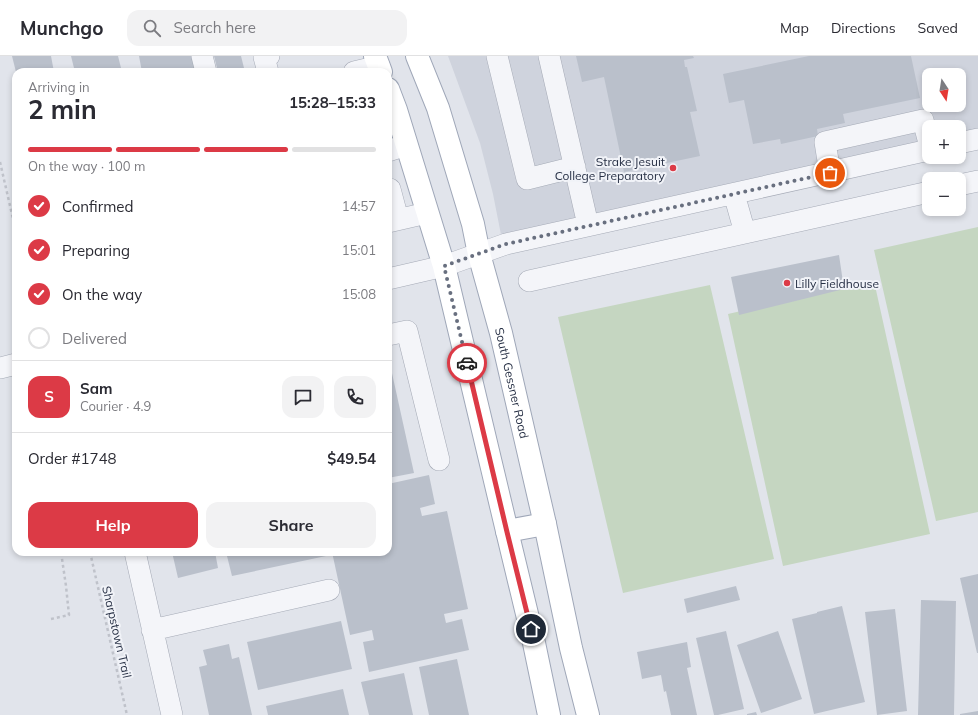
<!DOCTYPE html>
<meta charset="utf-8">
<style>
body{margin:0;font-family:Mulish,sans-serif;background:#f2f2f3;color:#2b2b33;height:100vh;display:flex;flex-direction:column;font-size:15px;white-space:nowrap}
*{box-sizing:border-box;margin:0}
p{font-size:13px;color:#7c7c81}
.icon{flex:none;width:22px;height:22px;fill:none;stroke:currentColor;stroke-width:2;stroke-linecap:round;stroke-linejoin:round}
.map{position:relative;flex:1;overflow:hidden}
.side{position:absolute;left:12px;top:12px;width:380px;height:488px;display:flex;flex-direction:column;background:#fff;border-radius:12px;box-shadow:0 2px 6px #0003}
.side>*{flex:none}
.needle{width:26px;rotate:168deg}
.fabs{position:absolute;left:922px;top:12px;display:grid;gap:8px}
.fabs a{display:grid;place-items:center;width:44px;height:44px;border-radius:8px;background:#fff;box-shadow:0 2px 6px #0003;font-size:20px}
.pin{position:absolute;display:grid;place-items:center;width:34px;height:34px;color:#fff;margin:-17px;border:2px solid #fff;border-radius:50%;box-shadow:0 1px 4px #0007}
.courier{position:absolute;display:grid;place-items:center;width:40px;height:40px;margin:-20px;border:3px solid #dc3a46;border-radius:50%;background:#fff;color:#222;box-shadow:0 1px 5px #0007}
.headline em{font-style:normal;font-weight:700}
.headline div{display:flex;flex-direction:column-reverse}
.headline{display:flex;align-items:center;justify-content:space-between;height:68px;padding:0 16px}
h1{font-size:26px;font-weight:700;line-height:30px}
.bar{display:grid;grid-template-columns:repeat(4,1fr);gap:6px 4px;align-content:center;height:48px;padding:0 16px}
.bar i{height:5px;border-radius:3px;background:#e1e1e2}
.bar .active{background:#dc3a46}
.bar p{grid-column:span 4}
.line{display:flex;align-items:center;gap:10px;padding:0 16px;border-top:1px solid #e1e1e2}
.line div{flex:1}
.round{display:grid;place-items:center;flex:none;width:42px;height:42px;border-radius:12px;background:#f2f2f3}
ol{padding:0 16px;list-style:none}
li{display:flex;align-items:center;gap:12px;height:44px}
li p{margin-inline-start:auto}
li .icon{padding:4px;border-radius:50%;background:#dc3a46;color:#fff;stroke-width:4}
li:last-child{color:#7c7c81}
li i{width:22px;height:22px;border:2px solid #e1e1e2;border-radius:50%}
.button{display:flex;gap:8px;margin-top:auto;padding:8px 16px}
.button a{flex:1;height:46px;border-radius:12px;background:#dc3a46;color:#fff;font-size:16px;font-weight:700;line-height:46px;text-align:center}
.button a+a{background:#f2f2f3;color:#2b2b33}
header{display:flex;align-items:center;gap:24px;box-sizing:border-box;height:56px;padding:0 20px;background:#fff;border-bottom:1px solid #e1e1e2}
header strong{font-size:19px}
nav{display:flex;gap:22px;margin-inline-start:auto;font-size:14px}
.search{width:280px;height:36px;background:#f2f2f3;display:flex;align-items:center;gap:10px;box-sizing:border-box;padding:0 14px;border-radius:12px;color:#7c7c81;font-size:15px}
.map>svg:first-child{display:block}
.built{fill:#cfd3dd;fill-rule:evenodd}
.green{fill:#c5d6c1}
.building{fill:#bac0cb}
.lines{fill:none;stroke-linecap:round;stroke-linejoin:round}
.minor-casing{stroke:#a5aab6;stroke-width:22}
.major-casing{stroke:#9fa7b8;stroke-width:24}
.path{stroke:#bfc2ca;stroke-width:2.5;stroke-dasharray:3 3;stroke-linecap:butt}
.minor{stroke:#f4f5f9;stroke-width:21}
.major{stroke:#fff;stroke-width:22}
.done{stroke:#686f7f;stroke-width:4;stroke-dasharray:0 7.2}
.route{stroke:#dc3a46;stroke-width:5}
.poi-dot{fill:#dc3a46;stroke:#f1f3f8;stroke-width:1.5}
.labels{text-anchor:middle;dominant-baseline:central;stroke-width:4;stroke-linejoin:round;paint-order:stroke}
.poi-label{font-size:12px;fill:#273045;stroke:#f1f3f8;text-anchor:end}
.street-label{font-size:12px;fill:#273045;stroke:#f1f3f8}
</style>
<header>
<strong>Munchgo</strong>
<div class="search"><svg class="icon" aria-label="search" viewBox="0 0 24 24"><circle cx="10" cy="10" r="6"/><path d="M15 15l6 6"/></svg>Search here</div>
<nav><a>Map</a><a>Directions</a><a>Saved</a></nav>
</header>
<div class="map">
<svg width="978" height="659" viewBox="0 0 978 659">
<rect width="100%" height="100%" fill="#e1e4eb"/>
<!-- built -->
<path class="built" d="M448,0H978V89L959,93V71H929V99L505,199L493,138L480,87ZM929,19H959V49H929Z"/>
<!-- green -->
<path class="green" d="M978,171V456L936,465L874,194Z
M874,225L930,478L783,510L728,258Z
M710,229L774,503L623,537L558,261Z"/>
<!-- building -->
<path class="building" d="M12,0H51L54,16H16Z
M71,0H118L122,16H75Z
M139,0H194L198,16H142Z
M214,0H241L245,16H218Z
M576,0H693L694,2L684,4L685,11H687L697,55L690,56L700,100L624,116L604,21L582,26Z
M809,0H911L920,42L843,58L845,67L817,73L818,80L781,88L780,83L753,88L744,44L729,47L723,18Z
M388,117H390L394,132L388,133Z
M839,199L844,233L739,259L731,221Z
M388,299L414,417L388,422Z
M429,419L435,448L420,452L422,460L447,455L468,553L444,558L446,567L462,563L469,594L369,616L363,586L374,584L372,574L350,579L332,496H388V428Z
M172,496H215L218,512L178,522Z
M226,496H325L326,500L232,520Z
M978,518V597H977L960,522Z
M736,530L740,544L687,557L684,543Z
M921,544L956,545L954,659H918Z
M842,550L865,646L814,658L792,563L817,557V556Z
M895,553L907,655L877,659L865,556Z
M341,565L352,613L258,634L247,586Z
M726,575L744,653L718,659H714L696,582Z
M778,575L802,643L761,657L737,589Z
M687,586L691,611L687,612L697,659H671L666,635L664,636L661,619L642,623L637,596Z
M229,588L232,603L239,601L252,659H209L199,611L207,609L203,594Z
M457,603L469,659H429L419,611Z
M404,617L413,659H369L361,626Z
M343,633L349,659H268L266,650Z
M978,655V659H960V658Z
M756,656L757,659H747V658Z"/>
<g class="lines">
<defs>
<path id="minor" d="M202,0L206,16
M497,0L527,123L575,111
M549,0L588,169
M268,16L264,1L269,0
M354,16L379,10
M959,87L978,83
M388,95L406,89
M830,117L825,86L923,64L929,87
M959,129L978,125
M390,133L398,163
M734,138L745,177
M388,166L427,157
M388,223L444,210L506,188L929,94
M529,225L929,136
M388,279L407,275L439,404
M0,312L16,308
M135,496L172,659
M152,574L329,534"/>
<g id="major">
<path d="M375,0L381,16"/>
<path id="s1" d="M417,0L438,52L473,168L479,198L501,277L545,468L571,592L588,659"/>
<path d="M388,33L396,54L444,210L507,475L534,587L549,659"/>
<path d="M507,475L545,468"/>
</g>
</defs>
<!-- minor casing -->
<use href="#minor" class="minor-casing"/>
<!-- major casing -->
<use href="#major" class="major-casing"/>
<!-- path -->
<path class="path" d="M0,106L16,176
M90,496L127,659
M51,563L69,559L66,530L61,496"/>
<!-- minor -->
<use href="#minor" class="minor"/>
<!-- major -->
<use href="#major" class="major"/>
</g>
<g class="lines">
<!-- done -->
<path class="done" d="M467,307L444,210L506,188L830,117"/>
<!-- route -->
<path class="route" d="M467,307L507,476L531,573"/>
</g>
<!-- markers -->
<g class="poi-dot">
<circle cx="673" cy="112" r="4"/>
<circle cx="787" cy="227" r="4"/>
</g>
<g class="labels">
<!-- poi labels -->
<g class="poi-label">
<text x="665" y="105">Strake Jesuit<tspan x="665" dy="14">College Preparatory</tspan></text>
<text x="795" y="227" text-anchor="start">Lilly Fieldhouse</text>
</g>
<!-- street labels -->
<g class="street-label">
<text stroke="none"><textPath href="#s1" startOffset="341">South Gessner Road</textPath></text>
<text transform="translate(117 576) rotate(77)">Sharpstown Trail</text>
</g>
</g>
</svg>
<div class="fabs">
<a><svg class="needle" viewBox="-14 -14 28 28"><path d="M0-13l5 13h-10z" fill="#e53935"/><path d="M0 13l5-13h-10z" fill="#7c7c81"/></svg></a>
<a>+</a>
<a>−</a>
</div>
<div class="pin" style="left:830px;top:117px;background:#ea580c"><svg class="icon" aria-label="bag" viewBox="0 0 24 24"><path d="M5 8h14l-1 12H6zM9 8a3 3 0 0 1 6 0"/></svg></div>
<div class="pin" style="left:531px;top:573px;background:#1f2937"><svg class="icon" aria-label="home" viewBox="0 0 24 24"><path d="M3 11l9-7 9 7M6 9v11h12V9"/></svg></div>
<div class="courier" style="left:467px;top:307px"><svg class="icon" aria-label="car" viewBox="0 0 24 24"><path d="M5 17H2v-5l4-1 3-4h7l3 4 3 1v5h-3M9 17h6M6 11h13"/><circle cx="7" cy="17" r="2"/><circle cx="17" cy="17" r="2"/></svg></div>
<section class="side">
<div class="headline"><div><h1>2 min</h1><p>Arriving in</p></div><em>15:28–15:33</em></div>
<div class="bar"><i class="active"></i><i class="active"></i><i class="active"></i><i></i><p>On the way · 100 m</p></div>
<ol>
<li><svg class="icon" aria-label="check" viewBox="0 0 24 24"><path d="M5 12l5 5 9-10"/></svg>Confirmed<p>14:57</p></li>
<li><svg class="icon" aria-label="check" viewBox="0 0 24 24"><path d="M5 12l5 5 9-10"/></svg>Preparing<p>15:01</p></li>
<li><svg class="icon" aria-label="check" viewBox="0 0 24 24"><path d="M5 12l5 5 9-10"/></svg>On the way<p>15:08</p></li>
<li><i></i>Delivered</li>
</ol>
<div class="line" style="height:72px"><b class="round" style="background:#dc3a46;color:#fff">S</b><div><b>Sam</b><p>Courier · 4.9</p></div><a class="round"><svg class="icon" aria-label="chat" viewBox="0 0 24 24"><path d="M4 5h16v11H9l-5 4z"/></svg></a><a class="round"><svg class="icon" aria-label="phone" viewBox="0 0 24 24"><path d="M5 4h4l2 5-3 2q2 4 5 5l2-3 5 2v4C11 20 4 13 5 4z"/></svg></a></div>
<div class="line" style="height:52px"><div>Order #1748</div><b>$49.54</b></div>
<div class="button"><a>Help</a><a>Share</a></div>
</section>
</div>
